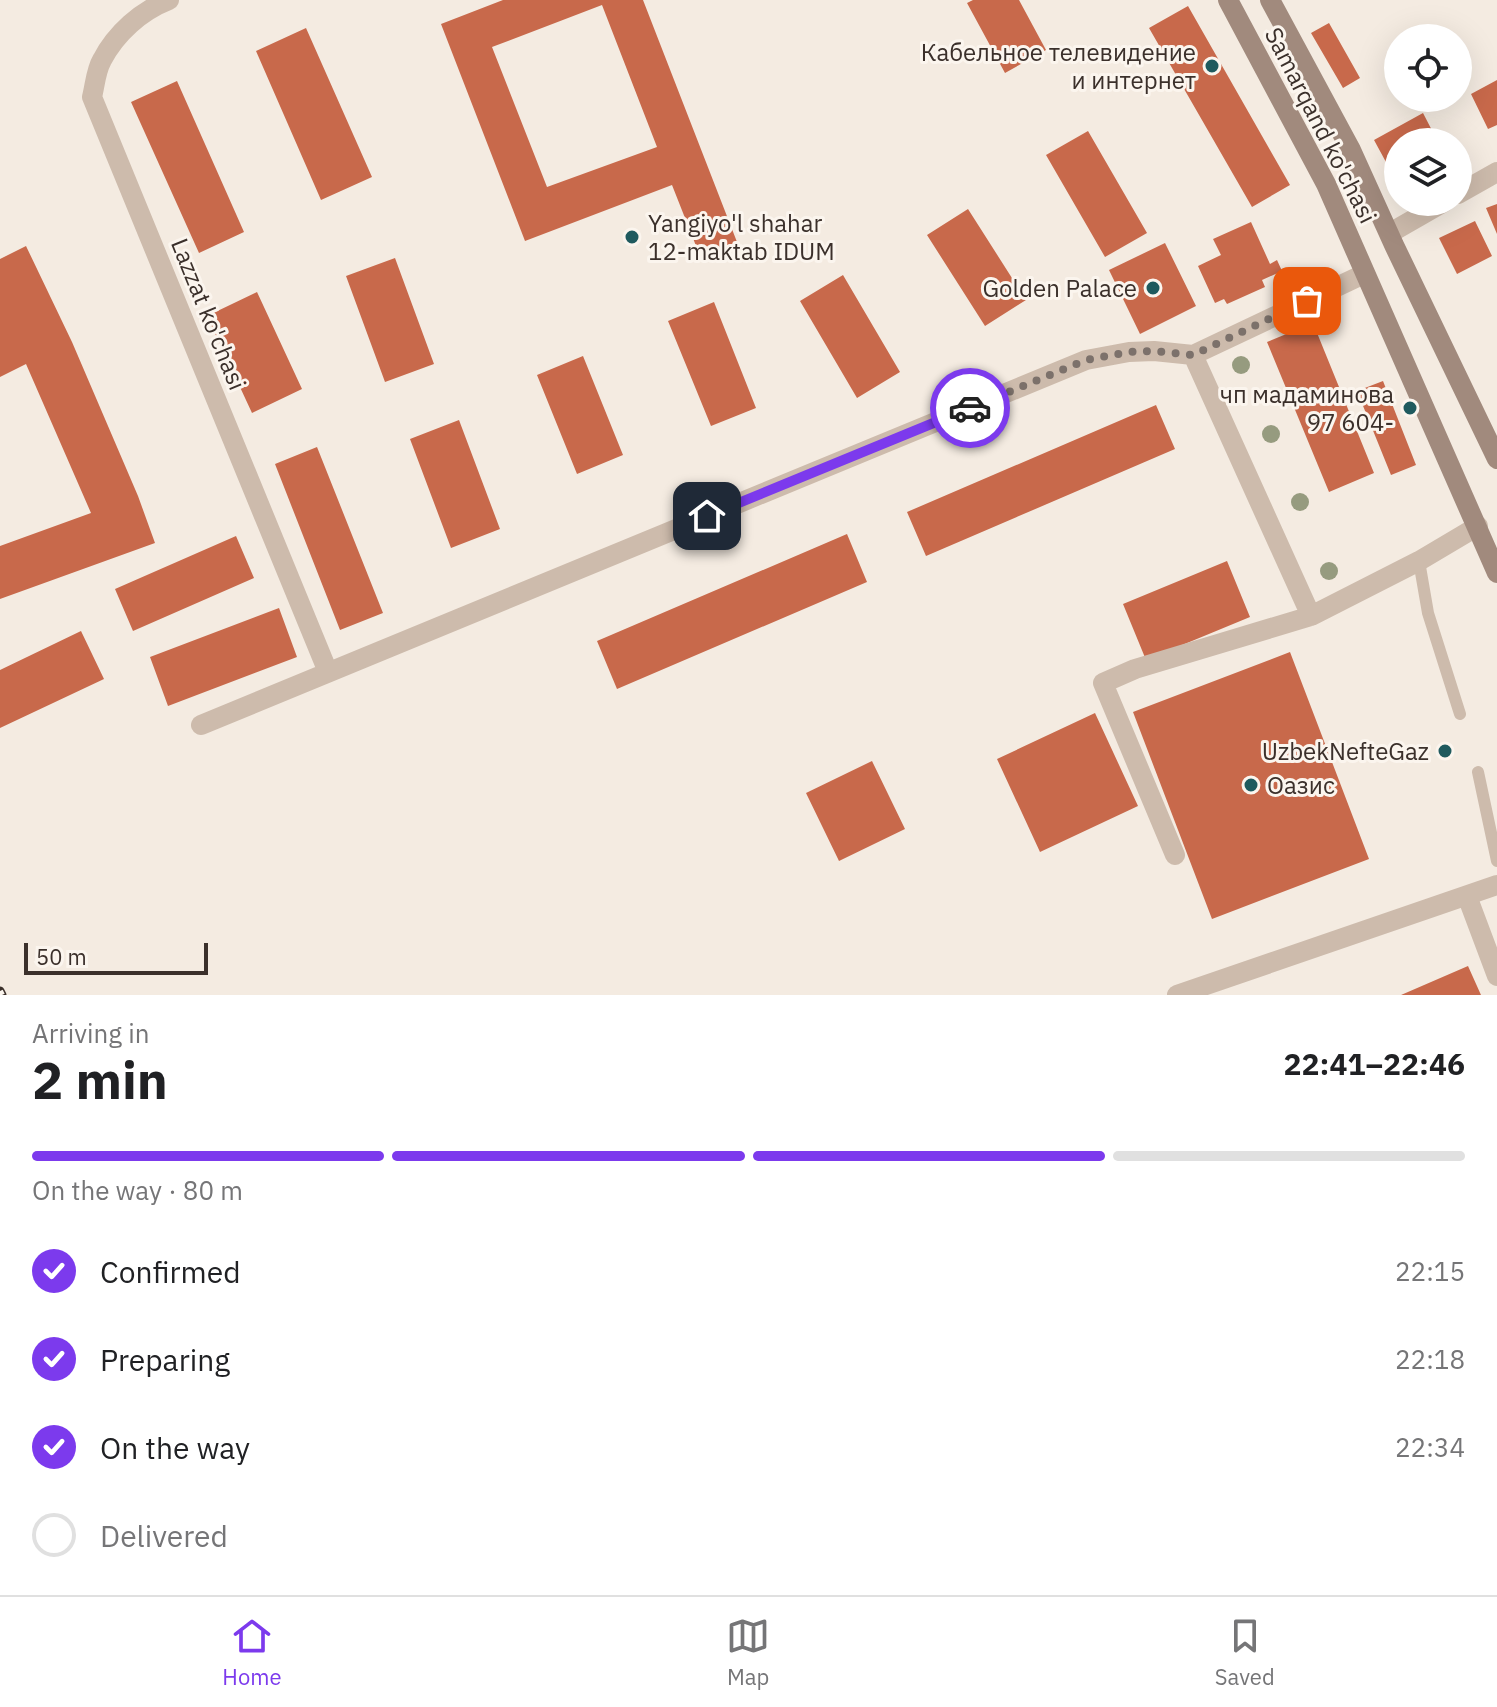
<!DOCTYPE html>
<meta charset="utf-8">
<style>
body{margin:0;font-family:"IBM Plex Sans",sans-serif;background:#f2f2f2;color:#202124;height:100vh;display:flex;flex-direction:column;font-size:30px;white-space:nowrap}
*{box-sizing:border-box;margin:0}
p{font-size:26px;color:#757577}
.icon{flex:none;width:44px;height:44px;fill:none;stroke:currentColor;stroke-width:2;stroke-linecap:round;stroke-linejoin:round}
.map{position:relative;height:995px;overflow:hidden}
.panel{display:flex;flex-direction:column;background:#fff;flex:1}
.panel>*{flex:none}
.controls{position:absolute;left:1384px;top:24px;display:grid;gap:16px}
.controls a{display:grid;place-items:center;width:88px;height:88px;border-radius:50%;background:#fff;box-shadow:0 8px 32px #0002;font-size:40px}
.scale{position:absolute;left:24px;bottom:20px;width:184px;box-sizing:border-box;padding-left:8px;border:4px solid #3b302b;border-top:0;font-size:22px;line-height:28px;white-space:nowrap;color:#3b302b;-webkit-text-stroke:6px #fbf5ee;paint-order:stroke}
.pin{position:absolute;display:grid;place-items:center;width:68px;height:68px;color:#fff;margin:-34px;border-radius:16px;box-shadow:0 4px 12px #0006}
.courier{position:absolute;display:grid;place-items:center;width:80px;height:80px;margin:-40px;border:6px solid #7c3aed;border-radius:50%;background:#fff;color:#222;box-shadow:0 2px 10px #0007}
.summary em{font-style:normal;font-weight:700}
.summary div{display:flex;flex-direction:column-reverse}
.summary{display:flex;align-items:center;justify-content:space-between;height:136px;padding:0 32px}
h1{font-size:52px;font-weight:700;line-height:60px}
.bar{display:grid;grid-template-columns:repeat(4,1fr);gap:12px 8px;align-content:center;height:96px;padding:0 32px}
.bar i{height:10px;border-radius:6px;background:#e0e0e0}
.bar .on{background:#7c3aed}
.bar p{grid-column:span 4}
ol{padding:0 32px;list-style:none}
li{display:flex;align-items:center;gap:24px;height:88px}
li p{margin-inline-start:auto}
li .icon{padding:8px;border-radius:50%;background:#7c3aed;color:#fff;stroke-width:4}
li:last-child{color:#757577}
li i{width:44px;height:44px;border:4px solid #e0e0e0;border-radius:50%}
.menu{display:flex;justify-content:space-around;align-items:center;height:112px;border-top:2px solid #e0e0e0;background:#fff;font-size:22px;color:#757577}
.menu a{display:grid;justify-items:center;gap:4px}
.menu .on{color:#7c3aed}
.map>svg:first-child{display:block}
.building{fill:#c8694b;fill-rule:evenodd}
.lines{fill:none;stroke-linecap:round;stroke-linejoin:round}
.service{stroke:#cdbbac;stroke-width:12}
.minor{stroke:#cdbbac;stroke-width:20}
.secondary{stroke:#a18a7d;stroke-width:20}
.rail-casing{stroke:#3b302b;stroke-width:9}
.rail{stroke:#fbf5ee;stroke-width:6;stroke-dasharray:18;stroke-linecap:butt}
.tree{fill:#969b7f}
.done{stroke:#7c716b;stroke-width:8;stroke-dasharray:0 14.4}
.route{stroke:#7c3aed;stroke-width:10}
.poi-dot{fill:#1f5a5e;stroke:#fbf5ee;stroke-width:3}
.labels{text-anchor:middle;dominant-baseline:central;stroke-width:6;stroke-linejoin:round;paint-order:stroke}
.poi-label{font-size:24px;fill:#3b302b;stroke:#fbf5ee;text-anchor:end}
.street-label{font-size:24px;fill:#3b302b;stroke:#fbf5ee}
</style>
<div class="map">
<svg width="1497" height="995" viewBox="0 0 1497 995">
<rect width="100%" height="100%" fill="#f4ebe1"/>
<!-- building -->
<path class="building" d="M503,0H643L737,242L700,256L672,185L525,241L441,24ZM602,5L657,147L547,187L492,47Z
M973,0H1019L1046,50L1005,73L967,3Z
M1188,6L1290,185L1252,207L1149,28Z
M1329,23L1360,78L1343,88L1311,33Z
M306,28L372,177L321,200L256,51Z
M1497,80V125L1488,129L1471,94Z
M177,81L244,232L199,253L131,102Z
M1423,113L1438,142H1398V172L1393,175L1374,140Z
M1088,131L1147,233L1105,257L1046,155Z
M1497,204V234L1486,208Z
M968,209L1026,300L985,326L927,235Z
M1475,221L1492,256L1457,274L1439,238Z
M1251,222L1270,264L1277,260L1282,271L1262,280L1265,287L1227,304L1224,299L1215,303L1198,266L1221,255L1213,239Z
M1165,243L1196,306L1140,334L1109,270Z
M26,246L72,342L138,496L155,543L0,599V546L91,513L26,364L0,377V259Z
M395,258L434,364L385,382L346,276Z
M843,275L900,372L857,398L800,301Z
M257,292L302,389L252,413L207,316Z
M714,302L756,408L711,426L668,321Z
M1313,323L1374,473L1329,492L1267,342Z
M583,356L623,455L577,474L537,375Z
M1383,381L1416,465L1391,475L1357,391Z
M1156,405L1175,449L926,556L907,512Z
M459,420L500,529L451,548L410,439Z
M317,447L383,613L340,630L275,464Z
M847,534L867,582L617,689L597,641Z
M236,536L254,578L133,631L115,589Z
M1227,561L1250,617L1146,660L1123,604Z
M279,608L297,657L168,706L150,657Z
M81,631L104,679L0,728V670Z
M1290,652L1369,859L1212,919L1133,712Z
M1095,713L1138,806L1040,852L997,759Z
M872,761L905,829L839,861L806,793Z
M1468,966L1481,995H1401Z"/>
<g class="lines">
<!-- service -->
<path class="service" d="M1419,561L1428,613L1460,714
M1478,772L1497,861"/>
<!-- minor -->
<path class="minor" d="M169,0C141,11 116,33 102,60C96,70 95,85 92,97L328,672
M1458,194L1497,172
M1390,233L1444,202
M1193,355L1311,616L1419,561L1478,526
M201,725L1086,360L1129,352L1154,351L1193,355L1364,274
M1175,855L1103,683L1135,669L1311,616
M1467,896L1497,976
M1177,995L1497,885"/>
<!-- secondary -->
<path class="secondary" d="M1228,0L1326,184L1497,573
M1270,0L1351,150L1394,245L1497,459"/>
<defs>
<path id="rail" d="M0,991L2,995"/>
</defs>
<!-- rail casing -->
<use href="#rail" class="rail-casing"/>
<!-- rail -->
<use href="#rail" class="rail"/>
</g>
<!-- trees -->
<g class="tree">
<circle cx="1241" cy="365" r="9"/>
<circle cx="1271" cy="434" r="9"/>
<circle cx="1300" cy="502" r="9"/>
<circle cx="1329" cy="571" r="9"/>
</g>
<g class="lines">
<!-- done -->
<path class="done" d="M970,408L1086,360L1129,352L1154,351L1193,355L1307,301"/>
<!-- route -->
<path class="route" d="M707,516L970,408"/>
</g>
<!-- markers -->
<g class="poi-dot">
<circle cx="1212" cy="66" r="8"/>
<circle cx="632" cy="237" r="8"/>
<circle cx="1153" cy="288" r="8"/>
<circle cx="1410" cy="408" r="8"/>
<circle cx="1445" cy="751" r="8"/>
<circle cx="1251" cy="785" r="8"/>
</g>
<g class="labels">
<!-- poi labels -->
<g class="poi-label">
<text x="1196" y="52">Кабельное телевидение<tspan x="1196" dy="28">и интернет</tspan></text>
<text x="648" y="223" text-anchor="start">Yangiyo'l shahar<tspan x="648" dy="28">12-maktab IDUM</tspan></text>
<text x="1137" y="288">Golden Palace</text>
<text x="1394" y="394">чп мадаминова<tspan x="1394" dy="28">97 604-</tspan></text>
<text x="1429" y="751">UzbekNefteGaz</text>
<text x="1267" y="785" text-anchor="start">Оазис</text>
</g>
<!-- street labels -->
<g class="street-label">
<text transform="translate(1321 125) rotate(63)">Samarqand ko'chasi</text>
<text transform="translate(209 314) rotate(68)">Lazzat ko'chasi</text>
</g>
</g>
</svg>
<div class="controls">
<a><svg class="icon" aria-label="locate" viewBox="0 0 24 24"><circle cx="12" cy="12" r="6"/><path d="M12 2v4M12 18v4M2 12h4M18 12h4"/></svg></a>
<a><svg class="icon" aria-label="layers" viewBox="0 0 24 24"><path d="M12 4l9 5-9 5-9-5zM3 14l9 5 9-5"/></svg></a>
</div>
<div class="scale">50 m</div>
<div class="pin" style="left:1307px;top:301px;background:#ea580c"><svg class="icon" aria-label="bag" viewBox="0 0 24 24"><path d="M5 8h14l-1 12H6zM9 8a3 3 0 0 1 6 0"/></svg></div>
<div class="pin" style="left:707px;top:516px;background:#1f2937"><svg class="icon" aria-label="home" viewBox="0 0 24 24"><path d="M3 11l9-7 9 7M6 9v11h12V9"/></svg></div>
<div class="courier" style="left:970px;top:408px"><svg class="icon" aria-label="car" viewBox="0 0 24 24"><path d="M5 17H2v-5l4-1 3-4h7l3 4 3 1v5h-3M9 17h6M6 11h13"/><circle cx="7" cy="17" r="2"/><circle cx="17" cy="17" r="2"/></svg></div>
</div>
<section class="panel">
<div class="summary"><div><h1>2 min</h1><p>Arriving in</p></div><em>22:41–22:46</em></div>
<div class="bar"><i class="on"></i><i class="on"></i><i class="on"></i><i></i><p>On the way · 80 m</p></div>
<ol>
<li><svg class="icon" aria-label="check" viewBox="0 0 24 24"><path d="M5 12l5 5 9-10"/></svg>Confirmed<p>22:15</p></li>
<li><svg class="icon" aria-label="check" viewBox="0 0 24 24"><path d="M5 12l5 5 9-10"/></svg>Preparing<p>22:18</p></li>
<li><svg class="icon" aria-label="check" viewBox="0 0 24 24"><path d="M5 12l5 5 9-10"/></svg>On the way<p>22:34</p></li>
<li><i></i>Delivered</li>
</ol>
</section>
<nav class="menu">
<a class="on"><svg class="icon" aria-label="home" viewBox="0 0 24 24"><path d="M3 11l9-7 9 7M6 9v11h12V9"/></svg>Home</a>
<a><svg class="icon" aria-label="map" viewBox="0 0 24 24"><path d="M3 6l6-2 6 2 6-2v14l-6 2-6-2-6 2zM9 4v14M15 6v14"/></svg>Map</a>
<a><svg class="icon" aria-label="saved" viewBox="0 0 24 24"><path d="M7 4h10v16l-5-4-5 4z"/></svg>Saved</a>
</nav>
